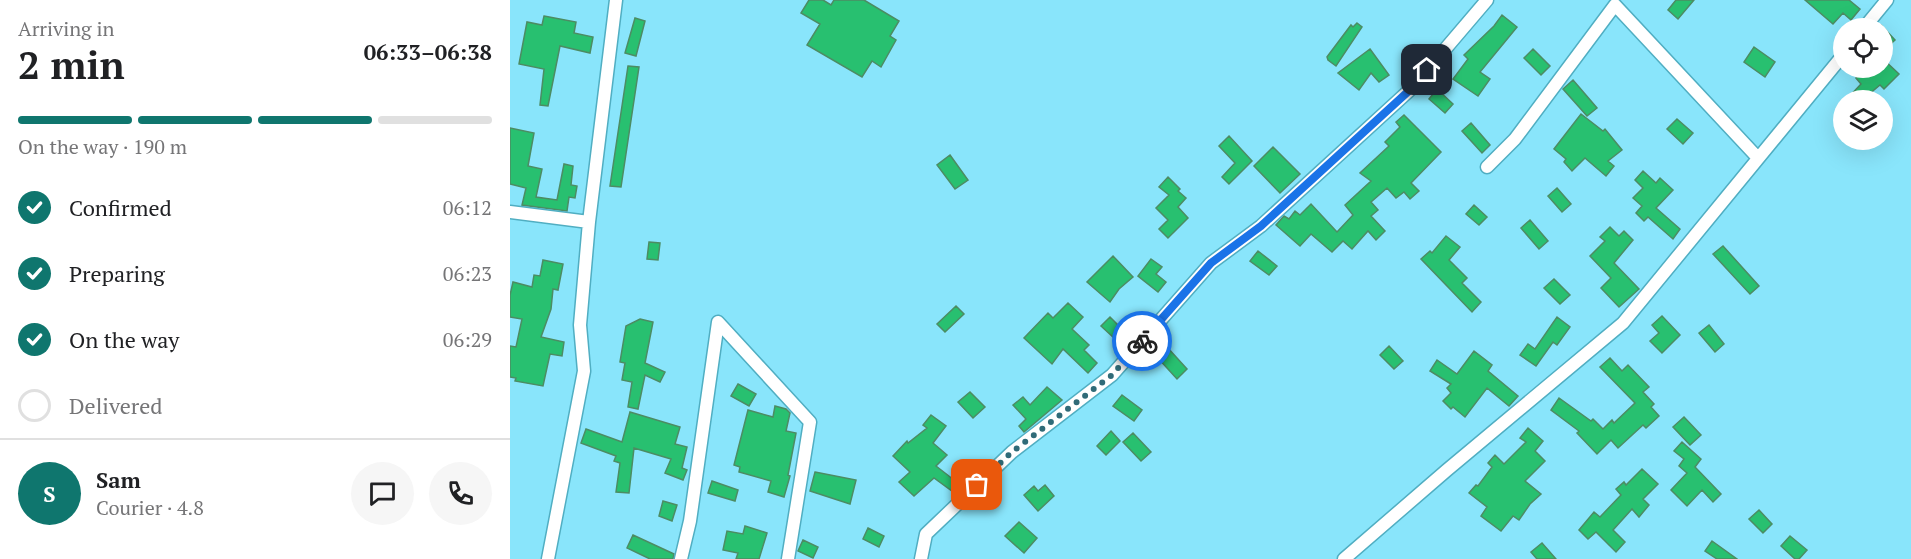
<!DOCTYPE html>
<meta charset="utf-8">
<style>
body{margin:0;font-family:"PT Serif",serif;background:#f6f6f6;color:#202124;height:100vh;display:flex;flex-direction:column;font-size:22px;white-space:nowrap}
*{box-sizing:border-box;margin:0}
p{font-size:20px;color:#757577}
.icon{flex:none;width:33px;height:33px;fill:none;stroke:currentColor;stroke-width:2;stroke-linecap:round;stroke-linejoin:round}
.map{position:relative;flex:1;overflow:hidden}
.panel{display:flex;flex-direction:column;background:#fff;width:510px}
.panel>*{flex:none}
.tools{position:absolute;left:1323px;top:18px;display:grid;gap:12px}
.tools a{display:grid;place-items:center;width:60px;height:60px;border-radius:50%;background:#fff;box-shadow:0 6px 24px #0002;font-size:30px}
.pin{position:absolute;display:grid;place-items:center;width:51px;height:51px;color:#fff;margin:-26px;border-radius:12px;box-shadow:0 3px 9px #0006}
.courier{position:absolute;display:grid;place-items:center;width:60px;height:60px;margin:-30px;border:4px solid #1a73e8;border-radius:50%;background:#fff;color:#222;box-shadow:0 2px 8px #0007}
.head em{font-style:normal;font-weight:700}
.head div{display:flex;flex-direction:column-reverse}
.head{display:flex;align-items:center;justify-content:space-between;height:102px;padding:0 18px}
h1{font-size:39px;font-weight:700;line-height:45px}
.bar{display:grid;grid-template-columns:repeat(4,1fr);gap:9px 6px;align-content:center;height:72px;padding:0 18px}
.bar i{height:8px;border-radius:4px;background:#e0e0e0}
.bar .on{background:#0f766e}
.bar p{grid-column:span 4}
.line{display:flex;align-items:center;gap:15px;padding:0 18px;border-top:2px solid #e0e0e0}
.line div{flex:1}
.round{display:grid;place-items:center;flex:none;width:63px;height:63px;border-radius:32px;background:#f6f6f6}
ol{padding:0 18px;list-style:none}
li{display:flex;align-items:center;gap:18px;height:66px}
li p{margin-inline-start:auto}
li .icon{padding:6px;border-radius:50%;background:#0f766e;color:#fff;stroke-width:4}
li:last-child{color:#757577}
li i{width:33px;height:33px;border:3px solid #e0e0e0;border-radius:50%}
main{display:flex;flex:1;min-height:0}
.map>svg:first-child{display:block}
.building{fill:#28c070;stroke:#4c8c63;stroke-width:1.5}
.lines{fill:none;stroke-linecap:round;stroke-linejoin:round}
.street-casing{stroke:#50aec2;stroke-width:15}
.street{stroke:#fff;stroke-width:12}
.done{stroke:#306b78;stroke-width:6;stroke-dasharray:0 10.8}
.route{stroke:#1a73e8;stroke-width:8}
</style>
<main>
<section class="panel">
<div class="head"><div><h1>2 min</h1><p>Arriving in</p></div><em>06:33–06:38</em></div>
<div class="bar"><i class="on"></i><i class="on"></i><i class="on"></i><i></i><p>On the way · 190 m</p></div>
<ol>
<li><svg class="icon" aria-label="check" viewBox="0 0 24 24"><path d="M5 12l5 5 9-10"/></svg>Confirmed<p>06:12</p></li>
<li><svg class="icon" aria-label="check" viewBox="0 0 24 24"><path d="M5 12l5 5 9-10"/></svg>Preparing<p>06:23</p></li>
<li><svg class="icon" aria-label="check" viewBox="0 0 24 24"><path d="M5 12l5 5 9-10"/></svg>On the way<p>06:29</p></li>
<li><i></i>Delivered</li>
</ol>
<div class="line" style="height:108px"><b class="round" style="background:#0f766e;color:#fff">S</b><div><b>Sam</b><p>Courier · 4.8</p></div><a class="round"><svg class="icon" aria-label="chat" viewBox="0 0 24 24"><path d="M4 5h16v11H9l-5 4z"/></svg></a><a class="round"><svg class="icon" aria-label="phone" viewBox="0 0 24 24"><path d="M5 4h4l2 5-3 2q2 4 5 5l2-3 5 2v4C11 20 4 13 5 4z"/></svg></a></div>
</section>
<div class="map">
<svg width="1401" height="559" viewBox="0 0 1401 559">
<rect width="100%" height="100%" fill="#89e5fb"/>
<!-- building -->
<path class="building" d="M299,0H313L321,5L324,0H354L389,21L380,36L386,40L371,67L362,61L352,77L297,45L310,24L291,13Z
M1166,0H1184L1168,19L1158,10Z
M1295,0H1339L1350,9L1341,20L1333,13L1323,24Z
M992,15L1007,27L970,72L980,79L968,96L943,79L958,59L954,55L984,26Z
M34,16L66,22L64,33L83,37L80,53L50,46L38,106L30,105L34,69L9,64L17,22L32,25Z
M125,18L135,21L126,56L115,53Z
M847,23L852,27L826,66L818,60L817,57L841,25L843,27Z
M1372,26L1385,40L1372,52Z
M1244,47L1265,62L1255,77L1234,62Z
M860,49L879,75L869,82L861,73L849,90L828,73Z
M1023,49L1040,66L1031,75L1014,58Z
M1372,58L1389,74L1374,89L1370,85L1352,100H1336L1351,84L1346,78L1358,68H1372Z
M118,66L129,67L111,187L100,186Z
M1063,80L1087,108L1077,116L1053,89Z
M927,89L943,104L935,113L919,99Z
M1071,114L1093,131L1095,129L1112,150L1098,161L1104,166L1096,176L1075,158L1062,171L1054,162L1056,159L1044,149Z
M894,115L931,152L901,183L909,191L900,199L894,192L886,198L877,188L861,202L868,210L861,216L875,231L866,240L858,231L842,249L833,241L822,252L801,234L790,246L766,225L774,216L779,219L785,211L790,215L801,204L827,232L843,215L835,205L861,181L850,173L879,146L875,142L890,127L886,122Z
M1167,119L1183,133L1173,144L1157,129Z
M961,123L980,145L972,153L952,131Z
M0,128L24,133L18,166L32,169L26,197L47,200L54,164L63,166L61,185L67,186L65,198L59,197L57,211L12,205L16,188L0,184Z
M719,136L742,161L719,184L712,177L725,163L709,146Z
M763,147L790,174L770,193L744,166Z
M440,155L458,180L445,189L427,165Z
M1133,171L1146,183L1150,178L1163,190L1146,208L1170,229L1163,239L1138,217L1134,221L1126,213L1132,206L1123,198L1133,188L1125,180Z
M658,177L670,189L668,191L676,198L668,207L678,218L658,238L649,229L658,220L646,208L659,195L649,187Z
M1047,188L1061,204L1052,212L1038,196Z
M964,205L977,217L969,225L956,214Z
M1020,220L1038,241L1029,249L1011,228Z
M1100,227L1109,236L1114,231L1123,240L1104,263L1129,289L1109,307L1091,288L1101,278L1080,256L1095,241L1090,237Z
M936,236L950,247L939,260L957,278L952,283L971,302L962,312L911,259L920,251L922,253Z
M139,242L150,243L148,260L137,259Z
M1213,246L1249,286L1240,294L1203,254Z
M748,251L767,266L759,275L740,261Z
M603,256L623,277L609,289L600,302L577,282Z
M641,259L652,267L646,274L656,282L648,292L628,276Z
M33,260L53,264L48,290L43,289L41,309L31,337L54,342L52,356L40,354L33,386L5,381L6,378L0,377V346L6,347L12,319L0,317V295L3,282L22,287L24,275L30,276Z
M1044,279L1060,295L1050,304L1034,288Z
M558,303L573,317L562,329L579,345L574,350L587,363L578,373L553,349L542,364L514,338L538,313L543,318Z
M446,306L454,314L435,332L427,324Z
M1152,316L1170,335L1152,353L1140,341L1149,333L1142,325Z
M600,317L612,329L604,338L591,326Z
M1047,317L1060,327L1047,345L1043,342L1026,366L1010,355L1018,344L1025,349Z
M130,319L143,322L135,363L155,372L150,382L135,375L128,409L118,407L122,382L112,380L115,363L110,362L116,326Z
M1199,325L1214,344L1205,352L1189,333Z
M879,346L893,361L884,369L870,355Z
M657,347L677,369L667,379L647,357Z
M964,351L982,365L978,371L1008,396L999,406L977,388L955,417L943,407L941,409L933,401L941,393L937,388L941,384L920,371L927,360L947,374Z
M1100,358L1112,371L1118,365L1139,387L1133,392L1144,404L1141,407L1149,416L1136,428L1133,425L1108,448L1101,440L1087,454L1067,433L1069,431L1041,410L1049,398L1081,421L1083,419L1093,429L1102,420L1104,423L1125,403L1090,367Z
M228,384L246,394L239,406L221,396Z
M537,387L552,400L514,432L509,426L516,419L503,405L513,397L520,405Z
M460,392L475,407L463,418L448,402Z
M612,395L632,410L624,421L603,406Z
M265,406L276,409L280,413L276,431L286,433L278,475L280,476L274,497L258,492L261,481L229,472L230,467L224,465L238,410L263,417Z
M120,412L170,427L165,444L177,447L172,468L177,470L173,480L155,473L161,459L124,448L119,493L106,492L110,463L104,461L106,456L71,443L76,429L112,442Z
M421,415L436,426L423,443L437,455L426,466L453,487L446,494L424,478L404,496L389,482L400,472L383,456L397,441L398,443L417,428L413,425Z
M1174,417L1191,435L1180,445L1163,427Z
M1018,428L1033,441L1025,451L1035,461L1015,481L1031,494L1020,504L1009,520L1003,516L991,531L971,516L977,507L959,493L966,485L968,486L982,467L978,463L985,455L994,464L1016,442L1010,438Z
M601,431L610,441L596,455L587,446Z
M623,433L641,452L631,461L613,442Z
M1172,442L1191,459L1185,467L1211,494L1203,502L1192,490L1177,506L1161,490L1177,473L1169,466L1174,459L1164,451Z
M1132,469L1148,484L1133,499L1139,505L1129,517L1122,509L1103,530L1115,542L1106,552L1086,532L1078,539L1069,530L1084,512L1090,517L1111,495L1106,489L1114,482L1116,485Z
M305,472L346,480L340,504L300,491Z
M202,481L228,490L225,501L198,493Z
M535,485L544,496L528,511L514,495L524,486L528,491Z
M153,501L167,505L162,521L149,516Z
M1249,510L1262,524L1253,533L1239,519Z
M509,522L527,538L514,553L495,536Z
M235,526L257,533L249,559H226L228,553L213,550L217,531L233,534Z
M358,528L374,536L369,547L353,539Z
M123,535L164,554L163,559H140L117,548Z
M1280,536L1297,550L1289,559H1285L1271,546Z
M293,540L308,547L303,558L288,551Z
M1202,541L1227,559H1207L1195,551Z
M1032,543L1046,559H1027L1021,552Z"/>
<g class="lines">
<defs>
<path id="street" d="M1354,28L1377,0
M977,167L1005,139L1105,5L1248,158
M0,212L79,222
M208,322L300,422L278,559
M38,559L74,371L70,325L79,222L106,0
M171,559L180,521L208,322
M411,559L416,534L502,452L602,375L701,263L751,226L902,88L977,0
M834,559L937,470L1113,323L1334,54"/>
</defs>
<!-- street casing -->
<use href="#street" class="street-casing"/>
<!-- street -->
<use href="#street" class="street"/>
</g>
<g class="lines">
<!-- done -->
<path class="done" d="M467,485L502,452L602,375L632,341"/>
<!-- route -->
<path class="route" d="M632,341L701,263L751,226L902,88L917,70"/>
</g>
</svg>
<div class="tools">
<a><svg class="icon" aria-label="locate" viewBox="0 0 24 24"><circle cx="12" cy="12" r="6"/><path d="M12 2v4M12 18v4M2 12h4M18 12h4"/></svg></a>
<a><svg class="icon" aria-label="layers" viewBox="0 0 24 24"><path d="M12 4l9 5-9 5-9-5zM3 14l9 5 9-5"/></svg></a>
</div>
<div class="pin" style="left:467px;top:485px;background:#ea580c"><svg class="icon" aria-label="bag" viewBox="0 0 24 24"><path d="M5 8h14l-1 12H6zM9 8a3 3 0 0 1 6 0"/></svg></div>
<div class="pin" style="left:917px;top:70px;background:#1f2937"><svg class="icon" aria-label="home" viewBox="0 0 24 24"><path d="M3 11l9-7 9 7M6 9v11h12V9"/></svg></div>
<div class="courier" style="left:632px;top:341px"><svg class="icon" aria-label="bike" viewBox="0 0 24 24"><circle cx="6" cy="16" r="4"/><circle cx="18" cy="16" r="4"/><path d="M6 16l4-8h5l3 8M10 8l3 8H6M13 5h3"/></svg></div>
</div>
</main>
